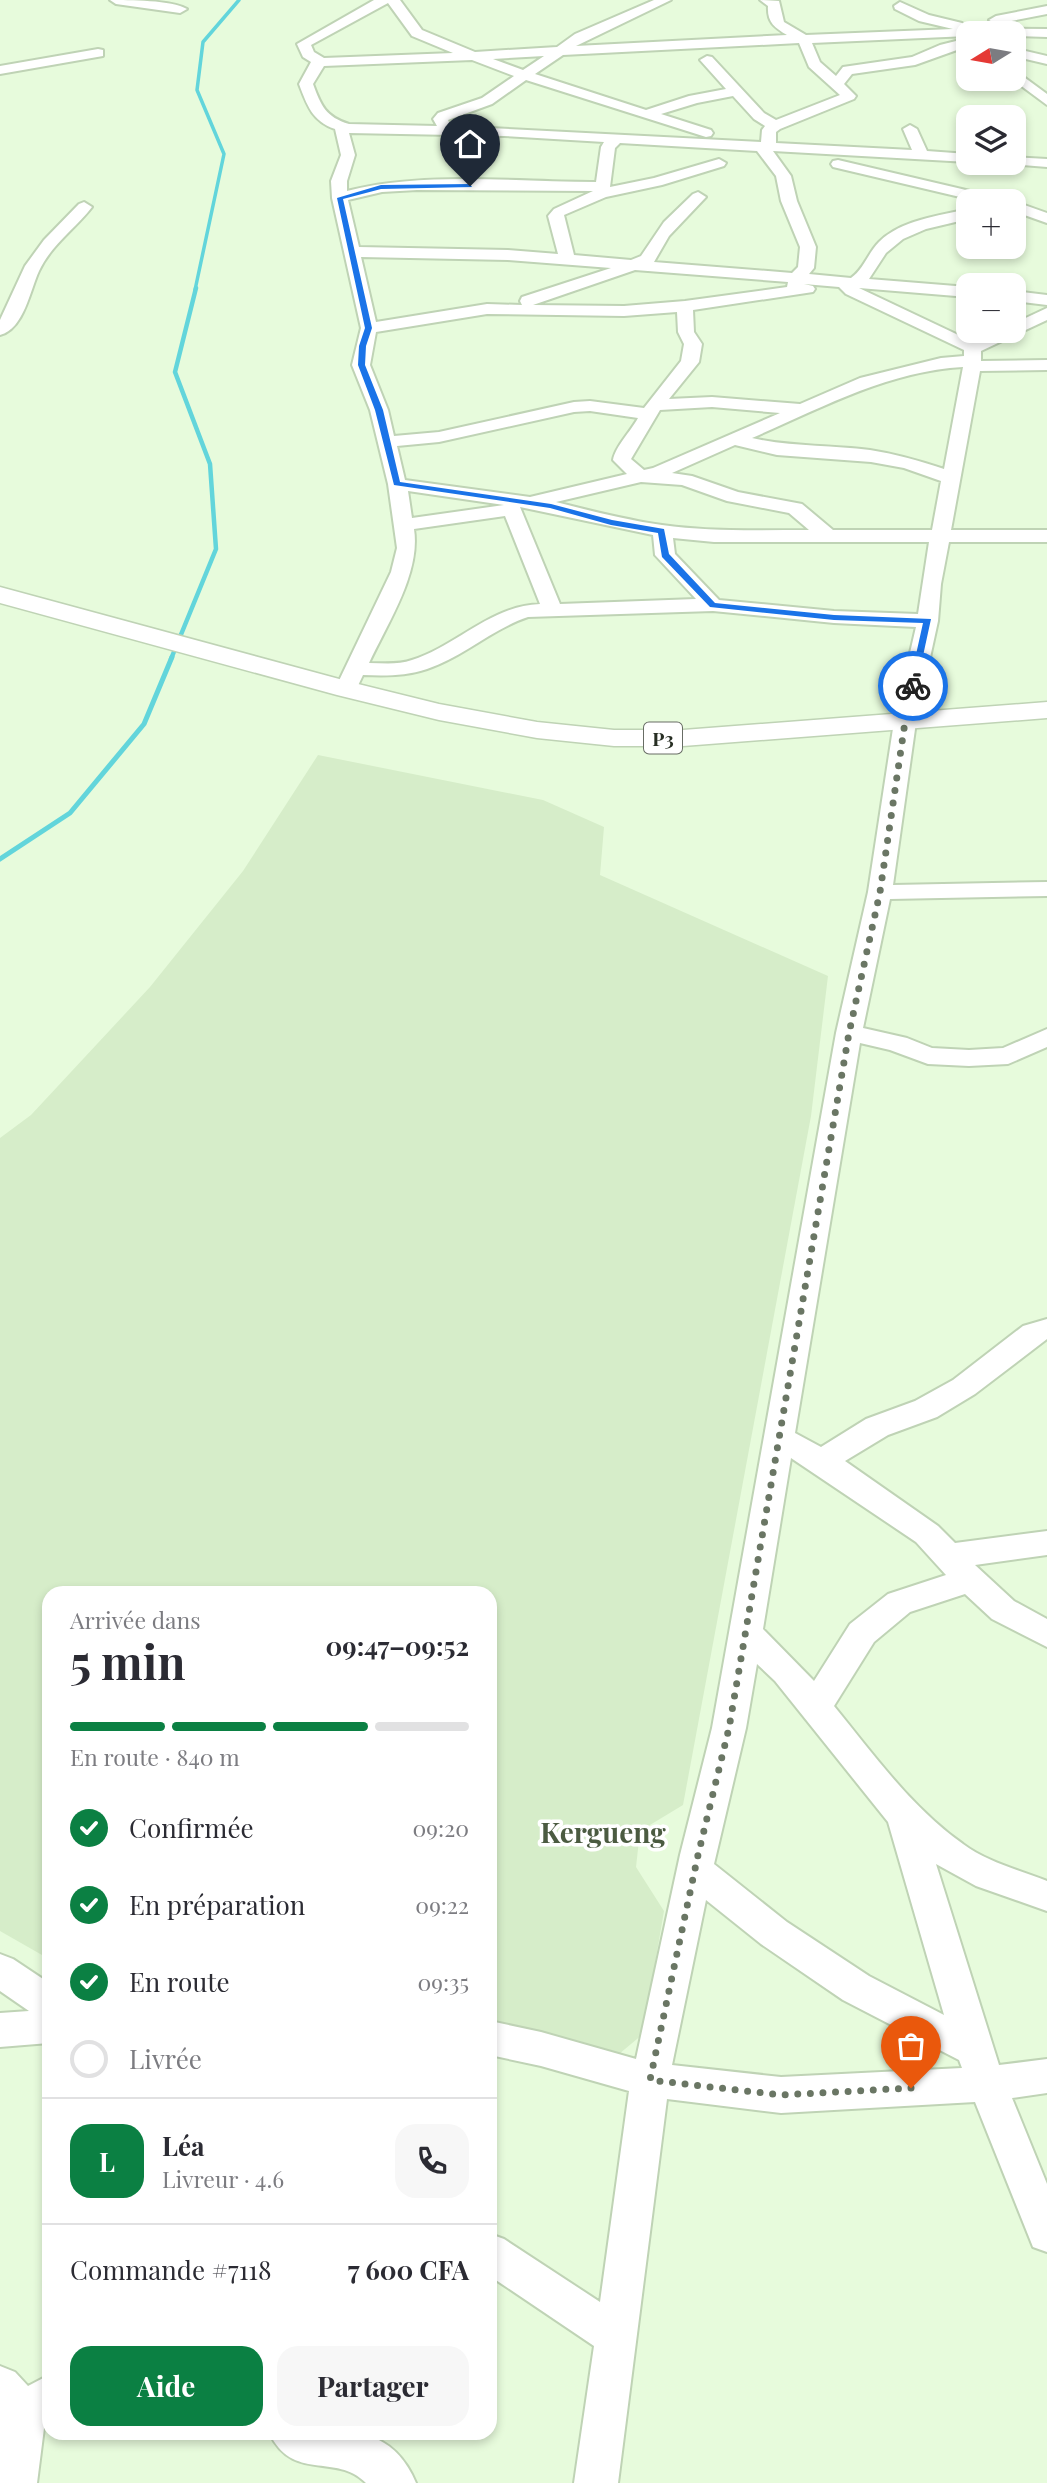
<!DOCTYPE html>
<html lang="fr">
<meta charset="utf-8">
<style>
body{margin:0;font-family:"Playfair Display",serif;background:#f7f7f7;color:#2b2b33;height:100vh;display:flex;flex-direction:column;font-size:26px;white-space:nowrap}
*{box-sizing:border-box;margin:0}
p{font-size:23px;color:#7c7c81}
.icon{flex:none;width:38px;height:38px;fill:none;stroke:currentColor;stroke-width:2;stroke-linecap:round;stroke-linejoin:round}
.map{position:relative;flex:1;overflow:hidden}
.side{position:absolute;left:42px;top:1586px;width:455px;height:854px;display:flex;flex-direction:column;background:#fff;border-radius:21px;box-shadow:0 4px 10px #0003}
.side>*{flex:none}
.needle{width:46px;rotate:259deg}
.buttons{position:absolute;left:956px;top:21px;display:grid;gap:14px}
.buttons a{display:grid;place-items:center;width:70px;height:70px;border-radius:14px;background:#fff;box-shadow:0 4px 10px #0003;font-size:35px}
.pin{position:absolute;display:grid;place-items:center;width:60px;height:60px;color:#fff;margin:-72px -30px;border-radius:50% 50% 50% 0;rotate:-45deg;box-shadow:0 0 7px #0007}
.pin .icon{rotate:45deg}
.courier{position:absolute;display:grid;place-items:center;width:70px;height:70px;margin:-35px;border:5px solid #1a73e8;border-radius:50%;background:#fff;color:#222;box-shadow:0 2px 9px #0007}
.summary em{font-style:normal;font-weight:700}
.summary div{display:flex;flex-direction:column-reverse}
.summary{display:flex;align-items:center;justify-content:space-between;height:119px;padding:0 28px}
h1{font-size:46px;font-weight:700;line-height:52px}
.bar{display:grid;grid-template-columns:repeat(4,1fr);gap:10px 7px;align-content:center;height:84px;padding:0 28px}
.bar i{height:9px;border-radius:5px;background:#e1e1e2}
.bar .current{background:#0b8043}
.bar p{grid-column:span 4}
.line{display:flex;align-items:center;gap:18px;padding:0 28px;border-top:2px solid #e1e1e2}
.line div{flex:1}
.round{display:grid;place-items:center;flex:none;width:74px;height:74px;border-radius:21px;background:#f7f7f7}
ol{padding:0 28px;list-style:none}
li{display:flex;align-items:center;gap:21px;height:77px}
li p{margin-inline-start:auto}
li .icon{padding:7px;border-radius:50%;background:#0b8043;color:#fff;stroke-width:4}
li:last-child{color:#7c7c81}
li i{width:38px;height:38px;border:4px solid #e1e1e2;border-radius:50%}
.action{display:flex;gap:14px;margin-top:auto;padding:14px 28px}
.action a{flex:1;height:80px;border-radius:21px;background:#0b8043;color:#fff;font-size:28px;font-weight:700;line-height:80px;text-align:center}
.action a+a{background:#f7f7f7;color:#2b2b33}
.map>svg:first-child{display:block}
.built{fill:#d6edc9}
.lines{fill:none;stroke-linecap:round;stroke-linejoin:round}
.stream-far2{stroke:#62d5db;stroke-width:3.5}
.stream-far1{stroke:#62d5db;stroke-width:4.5}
.stream{stroke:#62d5db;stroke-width:5}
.minor-casing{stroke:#bfd3b5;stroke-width:4}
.major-casing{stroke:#bfd3b5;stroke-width:3}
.minor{fill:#fff;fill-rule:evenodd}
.major{fill:#fff;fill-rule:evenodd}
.route{fill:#1a73e8}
.done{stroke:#6a7664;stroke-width:7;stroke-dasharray:0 12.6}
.labels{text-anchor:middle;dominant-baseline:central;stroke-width:7;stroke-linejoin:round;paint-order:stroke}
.shield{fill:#fff;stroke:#686d65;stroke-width:2}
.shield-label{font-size:19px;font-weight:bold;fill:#272e23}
.near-quarter-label{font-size:28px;font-weight:bold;fill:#4b5b41;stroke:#fff}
</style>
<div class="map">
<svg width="1047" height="2483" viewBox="0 0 1047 2483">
<rect width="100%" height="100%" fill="#e7fbdc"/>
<!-- built -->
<path class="built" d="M318,755L543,800L604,827L600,875L828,976L811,1116L683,1805L640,1831L636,1867L664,1911L643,2034L619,2054L490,2022V1592H49V1959L0,1931V1138L31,1115L150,987L243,871Z"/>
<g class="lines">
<!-- stream-far2 -->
<path class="stream-far2" d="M195,290L224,154L197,90L203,42L239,0"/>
<!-- stream-far1 -->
<path class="stream-far1" d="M171,659L216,549L210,464L175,372L196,288"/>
<!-- stream -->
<path class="stream" d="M0,859L70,813L144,724L172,657"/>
<defs>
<path id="minor" d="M110,0C129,0 172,0 187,9L180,13L116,4Z
M374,0H400L422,30L475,52L557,47L575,34L654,0H671L576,46L787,35C774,27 767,22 768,6L760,0L779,1L784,22L806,35L953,29L919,21L895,9L894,6L900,2L929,15L962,23V28L1047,29V37L1013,36V33H968V36L812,43L820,62L836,76L843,67L912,57L940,45L968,38V46L915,65L852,74L844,84L856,96L854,99L780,129L776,132V143L912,150L903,129L910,125L917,129L927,151L968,154V162L773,151L791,176L797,201L816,247L814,268L809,274L851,278C864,269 868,253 879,242C901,220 938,216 968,209V219L926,229L903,239L886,253L869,279L968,287V297L859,288L973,342L999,331H1013V324L1047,308V320L981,351V361L1047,360V370L980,371L951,530H1047V542H949L941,584L938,621L916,722L893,885L1047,882V896L890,899L863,1028L907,1038L932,1048L969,1050L1003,1048L1047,1029V1047L1008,1064L969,1066L928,1064L890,1050L860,1043L795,1433L821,1447L866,1419L915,1401L953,1380L1023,1326L1047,1319V1339L975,1394L937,1417L888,1435L845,1461L938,1526L955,1543L1047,1531V1555L975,1565L1014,1601L1047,1619V1647L992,1619L965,1594L910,1612L874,1642L834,1706C874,1755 911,1807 963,1844C987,1862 1019,1870 1047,1881V1911L976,1886L936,1864L999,2065L1047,2059V2093L1012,2098L1047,2184V2252L1033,2247L975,2102L781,2113L667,2099L618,2483H574L594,2346L490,2276V2234L504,2239L600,2302L629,2091L541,2066L490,2055V2021L541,2032L636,2059L680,1855L712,1728L836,1033L868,892L894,722L916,627L834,623L713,611L528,617C492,629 463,657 427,669C406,676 385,676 363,675L354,694H338L335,689L391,572L397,548L388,484L370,410L352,365L361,328L332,198L331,181L341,155L335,129C312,121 307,105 299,84L311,62L303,57L297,44ZM388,3L412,36L453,53L324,58L314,52L311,45ZM799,43L809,67L840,95L776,120L764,113L712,57L707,56L700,60L726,89L689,96L646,110L535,74L563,55ZM544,56L523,70L493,59ZM472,60L514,76L482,98L438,113L433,119L437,126L349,124C326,117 321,106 313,84L324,66ZM526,80L706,137L711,136L713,133L711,130L661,114L697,103L733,96L754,119L765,126L762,130L761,142L451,126L448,120L492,104ZM349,133L504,136L604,142L601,147L596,182C517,182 423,171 347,191V181L355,155ZM620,143L757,151L776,176L781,201L800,247L798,267L792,273L654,262L669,236L706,197L698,192L693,194L664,222L641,256L631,260L574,255L564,215L606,197L662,185L724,166L726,163L719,159L654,178L610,187L615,148ZM417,190L593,191L554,209L548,216L558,254L508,250L359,247L348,200L382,192ZM361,257L508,260L611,268L522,297L520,301L522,305L487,304L376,322ZM635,270L788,282L787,287L685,301L624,306L533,305ZM804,284L839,287L846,294L964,350V356L941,358L860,378L800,404L712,397L669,399L699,362L702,344L694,332L693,310L813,292L815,289L813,286ZM677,312L678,332L684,344L681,361L644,408L590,401L574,402L439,432L394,436L388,410L370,365L376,332L487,314L624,316ZM963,367L944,469C920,461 896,454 870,450C831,445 791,447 752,438C819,409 888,371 963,367ZM712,407L780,413L653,468L644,470L631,459L660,410ZM590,411L638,418C631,431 615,447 613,460L627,474L530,497L405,480L397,446L439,442L574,412ZM735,445L777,455L871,462L904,468L941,481L932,530H833L802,504L738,492L692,476L672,473ZM641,482L682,485L727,501L789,513L809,530C760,530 711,532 662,525C626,520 591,511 556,502ZM408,491L504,505L412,518ZM520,507L653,535L655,555L696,599L560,604ZM505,516L540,604C490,606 457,646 412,660C398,665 383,663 369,663C387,624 421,573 414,529ZM673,538L714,542H929L918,614L834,611L719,600L675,554ZM791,1458L916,1542L946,1575L888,1594L850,1624L814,1681L763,1629ZM757,1664L775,1681L888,1822L944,2015L869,1976L787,1922L714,1864L746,1728ZM706,1900L761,1944L843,2000L959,2060L962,2068L781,2077L672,2065Z
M1047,6V14L996,24L989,20L996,16Z
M1013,48L1047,56V64L1013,56Z
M98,49L103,50V56L0,74V66Z
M1013,69L1047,94V105L1012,79Z
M1013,157L1047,159V167L1008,164L1013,163Z
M838,160L1000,198L1003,201H977L833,167L831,164L833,161Z
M1013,201L1047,213V223L1013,211Z
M84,202L92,207C75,229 51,245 39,271C30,290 24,329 0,335V320L25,266L44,240L79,204Z
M1013,291L1047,295V305L1013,301Z
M0,1954L13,1959L49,1983V2043L0,2047V2013L29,2011L0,1991Z
M0,2366L15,2372L28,2386L49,2375V2423L44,2428L37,2483H0Z
M269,2432C329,2432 388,2416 416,2483H366C336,2452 292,2483 269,2432Z"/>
<path id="major" d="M0,587L354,683L439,704L537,722L614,730H683L1047,702V718L683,746H614L537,738L439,720L337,695L0,603Z"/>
</defs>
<!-- minor casing -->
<use href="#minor" class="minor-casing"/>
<!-- major casing -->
<use href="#major" class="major-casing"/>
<!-- minor -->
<use href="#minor" class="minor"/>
<!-- major -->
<use href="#major" class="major"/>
</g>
<!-- route -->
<path class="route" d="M470,184L472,187L381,189L343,199L372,328L366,346L365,365L383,410L400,482L551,504L612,520L664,529L669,554L715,603L834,615L931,619L916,688L909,686L923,623L834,620L710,607L662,557L658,533L611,525L550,508L394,485L375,410L358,365L359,346L365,328L337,198L381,185Z"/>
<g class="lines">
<!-- done -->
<path class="done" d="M911,2088L781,2095L650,2080L698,1855L729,1728L849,1033L880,892L905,722L913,686"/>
</g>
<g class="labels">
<!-- shield labels -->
<rect class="shield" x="644" y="722.5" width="38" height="31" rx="5"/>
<g class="shield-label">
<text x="663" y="738">P3</text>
</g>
<!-- near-quarter labels -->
<g class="near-quarter-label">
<text x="603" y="1831">Kergueng</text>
</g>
</g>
</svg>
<div class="buttons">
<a><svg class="needle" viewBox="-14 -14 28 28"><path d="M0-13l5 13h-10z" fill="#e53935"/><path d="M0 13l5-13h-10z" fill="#7c7c81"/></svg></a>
<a><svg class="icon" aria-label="layers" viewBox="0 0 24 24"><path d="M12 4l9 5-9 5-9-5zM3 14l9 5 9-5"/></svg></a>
<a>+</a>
<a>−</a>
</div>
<div class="pin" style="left:911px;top:2088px;background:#ea580c"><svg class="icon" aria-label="bag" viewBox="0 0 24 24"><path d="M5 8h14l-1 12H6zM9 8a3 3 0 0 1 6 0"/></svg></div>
<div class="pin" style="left:470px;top:186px;background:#1f2937"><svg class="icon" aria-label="home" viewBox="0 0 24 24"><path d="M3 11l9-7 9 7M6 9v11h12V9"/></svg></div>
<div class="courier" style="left:913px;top:686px"><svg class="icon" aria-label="bike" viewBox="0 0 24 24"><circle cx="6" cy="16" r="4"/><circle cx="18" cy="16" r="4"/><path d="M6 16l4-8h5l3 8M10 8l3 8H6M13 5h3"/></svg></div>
<section class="side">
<div class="summary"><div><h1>5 min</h1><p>Arrivée dans</p></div><em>09:47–09:52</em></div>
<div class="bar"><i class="current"></i><i class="current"></i><i class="current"></i><i></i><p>En route · 840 m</p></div>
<ol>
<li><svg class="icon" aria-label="check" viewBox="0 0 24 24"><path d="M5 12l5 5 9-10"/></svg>Confirmée<p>09:20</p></li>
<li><svg class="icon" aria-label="check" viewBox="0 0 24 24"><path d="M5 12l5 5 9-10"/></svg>En préparation<p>09:22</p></li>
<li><svg class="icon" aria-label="check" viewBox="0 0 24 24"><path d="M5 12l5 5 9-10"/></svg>En route<p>09:35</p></li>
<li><i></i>Livrée</li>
</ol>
<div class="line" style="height:126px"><b class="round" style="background:#0b8043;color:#fff">L</b><div><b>Léa</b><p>Livreur · 4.6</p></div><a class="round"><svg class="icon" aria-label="phone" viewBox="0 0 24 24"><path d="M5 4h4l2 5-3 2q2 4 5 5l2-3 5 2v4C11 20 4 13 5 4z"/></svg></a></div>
<div class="line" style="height:91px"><div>Commande #7118</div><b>7 600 CFA</b></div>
<div class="action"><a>Aide</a><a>Partager</a></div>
</section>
</div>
